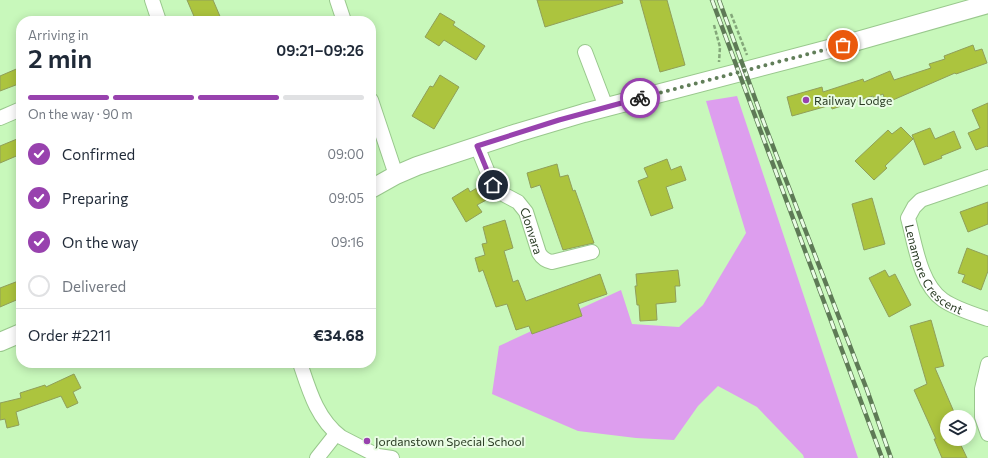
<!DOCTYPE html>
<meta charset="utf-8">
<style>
body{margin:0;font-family:Commissioner,sans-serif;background:#f2f2f3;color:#1f2937;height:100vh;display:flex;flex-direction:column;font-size:15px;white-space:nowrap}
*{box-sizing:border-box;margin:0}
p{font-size:13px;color:#747a83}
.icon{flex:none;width:22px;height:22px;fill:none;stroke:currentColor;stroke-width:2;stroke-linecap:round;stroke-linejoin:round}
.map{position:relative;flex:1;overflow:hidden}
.details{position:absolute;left:16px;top:16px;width:360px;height:352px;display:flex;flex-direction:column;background:#fff;border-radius:16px;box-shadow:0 2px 10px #0003}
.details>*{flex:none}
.fabs{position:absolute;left:940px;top:410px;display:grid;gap:8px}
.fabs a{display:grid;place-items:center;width:36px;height:36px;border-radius:50%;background:#fff;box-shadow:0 2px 10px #0003;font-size:20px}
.pin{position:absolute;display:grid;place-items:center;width:34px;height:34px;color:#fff;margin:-17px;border:2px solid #fff;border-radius:50%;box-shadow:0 1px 4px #0007}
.courier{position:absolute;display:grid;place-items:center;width:40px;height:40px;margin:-20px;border:3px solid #9842ae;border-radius:50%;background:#fff;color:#222;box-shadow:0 1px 5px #0007}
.headline em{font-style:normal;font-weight:600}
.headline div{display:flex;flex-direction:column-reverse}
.headline{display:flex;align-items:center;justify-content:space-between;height:68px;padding:0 12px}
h1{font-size:26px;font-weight:600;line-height:30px}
.bar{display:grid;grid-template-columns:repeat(4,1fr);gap:6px 4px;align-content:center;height:48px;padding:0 12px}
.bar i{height:5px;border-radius:3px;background:#e0e1e3}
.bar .active{background:#9842ae}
.bar p{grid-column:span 4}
.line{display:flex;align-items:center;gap:10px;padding:0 12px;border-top:1px solid #e0e1e3}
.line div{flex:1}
ol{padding:0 12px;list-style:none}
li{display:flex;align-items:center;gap:12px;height:44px}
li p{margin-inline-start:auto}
li .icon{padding:4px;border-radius:50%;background:#9842ae;color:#fff;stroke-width:4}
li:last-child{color:#747a83}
li i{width:22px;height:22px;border:2px solid #e0e1e3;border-radius:50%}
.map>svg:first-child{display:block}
.green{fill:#dd9eee}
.building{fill:#acc43e;stroke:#909f5a}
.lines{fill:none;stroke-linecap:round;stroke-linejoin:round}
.minor-casing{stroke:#99c88d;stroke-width:16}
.tertiary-casing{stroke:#99c88d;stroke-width:20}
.path{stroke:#84a77a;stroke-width:2.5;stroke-dasharray:4 2;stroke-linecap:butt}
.minor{stroke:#fff;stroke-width:14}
.tertiary{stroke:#fff;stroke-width:18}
.rail-casing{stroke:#5e7a56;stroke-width:4.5}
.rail{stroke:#e9fce4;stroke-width:3;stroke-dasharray:9;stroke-linecap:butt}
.done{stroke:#617e59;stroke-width:4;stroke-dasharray:0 7.2}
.route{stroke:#9842ae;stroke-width:5}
.poi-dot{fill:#9842ae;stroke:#e9fce4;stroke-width:1.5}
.labels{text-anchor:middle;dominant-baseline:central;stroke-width:4;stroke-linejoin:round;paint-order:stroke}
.poi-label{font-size:12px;fill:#2a3c24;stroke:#e9fce4;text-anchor:start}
.street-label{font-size:12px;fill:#2a3c24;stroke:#e9fce4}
</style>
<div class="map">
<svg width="988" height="458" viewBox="0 0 988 458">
<rect width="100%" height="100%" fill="#c8f8bb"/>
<!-- green -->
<path class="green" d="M737,96L858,458H804L803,455L757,407L718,386L698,406L674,440L636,438L578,431L492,394L499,346L621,290L632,324L679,327L703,305L746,233L706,101Z"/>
<!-- building -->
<path class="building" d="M187,0H213L222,21H196Z
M537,0H622L623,3L545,27Z
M640,0H667L685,65L660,72Z
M440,13L455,22L453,25L485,46L476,60L444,40L439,46L425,37Z
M973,45L975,51L982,49L987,63L956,74L955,73L886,103L883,94L874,98L873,96L832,109L831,105L792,116L787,97L822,87L823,92L863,79L864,82L890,71L894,80L931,68L929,64L945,59L944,56Z
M21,67V83L0,91V76Z
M440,75L459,87L434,129L412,116L430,86L433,87Z
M988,103V147L987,146L976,150L968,133L980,128L972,110Z
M901,127L913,139L885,166L887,168L874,180L855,161L888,130L892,134Z
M930,128L935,139L954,131L961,148L941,156L942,158L924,165L912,135Z
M17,139L21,148V154L0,163V146Z
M667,159L671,170L681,166L686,180L666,187L673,208L651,216L638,181L648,177L644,168Z
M557,164L560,177L568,175L573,191L575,190L594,243L563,250L540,185L531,188L527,173Z
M482,185L490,198L477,205L482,212L466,222L452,198L468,188L470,192Z
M872,198L885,244L864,250L852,204Z
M988,202V224L968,232L960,212Z
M505,220L513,248L504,251L513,282L518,280L526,301L600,274L607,294L578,304L582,316L532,334L529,326L516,330L507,304L496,307L483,270L479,272L475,258L485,255L482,244L487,243L483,227Z
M967,248L988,256V271L981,290L962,282L965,275L958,273Z
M678,270L680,286H675L676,302L656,304L657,320L640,321L639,305H637L635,286H637L636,274Z
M885,270L889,277L895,274L911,305L889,317L869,278Z
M21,280V298L0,307V288Z
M931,320L944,366L935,368L954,412L947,415V439H958L967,458H942L934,439H936L914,390L927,384L910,326Z
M74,374L81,388L73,392L78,403L67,408L61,396L16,412L19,425L7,428L5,419L0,420V403L21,398L20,393L45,385L46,387Z"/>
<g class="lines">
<defs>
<g id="minor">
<path d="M152,0L159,21"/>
<path d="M337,0L344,21"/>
<path d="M585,52L606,107"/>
<path d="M371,100L396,175"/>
<path d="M0,118L21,109"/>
<path id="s1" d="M477,146L493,185L501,193L518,202L526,212L539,253C542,258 546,261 552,262L592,252"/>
<path id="s2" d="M988,177L921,200L914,207L908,218C915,244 920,284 943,300C956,309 973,314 988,319"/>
<path d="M300,363C309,390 317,419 341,437L378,456L392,458"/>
<path d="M988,364L982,389V417L988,434"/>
<path d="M317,458L336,434"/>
</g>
<path id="tertiary" d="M371,189L396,175L417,166L517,133L584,113L829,49L988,4
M0,342L21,333"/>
</defs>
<!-- minor casing -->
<use href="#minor" class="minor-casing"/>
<!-- tertiary casing -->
<use href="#tertiary" class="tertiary-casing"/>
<!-- path -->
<path class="path" d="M731,14L747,55
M714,25L720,47L719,62"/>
<!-- minor -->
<use href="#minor" class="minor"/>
<!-- tertiary -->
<use href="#tertiary" class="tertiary"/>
<defs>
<path id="rail" d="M712,0L882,458
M719,0L764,123L867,390L891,458"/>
</defs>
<!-- rail casing -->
<use href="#rail" class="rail-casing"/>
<!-- rail -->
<use href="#rail" class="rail"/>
</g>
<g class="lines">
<!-- done -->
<path class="done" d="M640,98L843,45"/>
<!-- route -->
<path class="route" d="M493,185L477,146L559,120L640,98"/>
</g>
<!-- markers -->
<g class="poi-dot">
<circle cx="806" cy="100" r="4"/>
<circle cx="367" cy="441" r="4"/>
</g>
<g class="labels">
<!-- poi labels -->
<g class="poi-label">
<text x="814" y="100">Railway Lodge</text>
<text x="375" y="441">Jordanstown Special School</text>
</g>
<!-- street labels -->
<g class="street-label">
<text stroke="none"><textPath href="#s1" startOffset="105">Clonvara</textPath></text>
<text stroke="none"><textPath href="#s2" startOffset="153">Lenamore Crescent</textPath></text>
</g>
</g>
</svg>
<div class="fabs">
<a><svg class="icon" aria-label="layers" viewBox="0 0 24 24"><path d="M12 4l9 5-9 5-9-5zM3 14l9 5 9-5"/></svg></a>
</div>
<div class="pin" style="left:843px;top:45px;background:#ea580c"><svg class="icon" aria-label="bag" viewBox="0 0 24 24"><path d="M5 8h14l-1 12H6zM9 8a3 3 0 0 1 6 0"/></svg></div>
<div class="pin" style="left:493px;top:185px;background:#1f2937"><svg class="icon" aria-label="home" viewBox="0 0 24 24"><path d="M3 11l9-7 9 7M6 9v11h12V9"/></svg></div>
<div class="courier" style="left:640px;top:98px"><svg class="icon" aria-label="bike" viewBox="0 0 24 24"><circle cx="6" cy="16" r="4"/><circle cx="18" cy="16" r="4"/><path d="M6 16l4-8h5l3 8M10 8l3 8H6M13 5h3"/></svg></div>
<section class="details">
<div class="headline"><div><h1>2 min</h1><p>Arriving in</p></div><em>09:21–09:26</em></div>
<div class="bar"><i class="active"></i><i class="active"></i><i class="active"></i><i></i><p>On the way · 90 m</p></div>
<ol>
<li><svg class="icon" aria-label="check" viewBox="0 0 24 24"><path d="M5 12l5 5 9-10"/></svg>Confirmed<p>09:00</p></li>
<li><svg class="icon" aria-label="check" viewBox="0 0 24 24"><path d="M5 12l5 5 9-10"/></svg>Preparing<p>09:05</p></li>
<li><svg class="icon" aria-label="check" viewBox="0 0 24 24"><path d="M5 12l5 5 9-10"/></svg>On the way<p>09:16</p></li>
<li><i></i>Delivered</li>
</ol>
<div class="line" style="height:52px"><div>Order #2211</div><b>€34.68</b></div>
</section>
</div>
